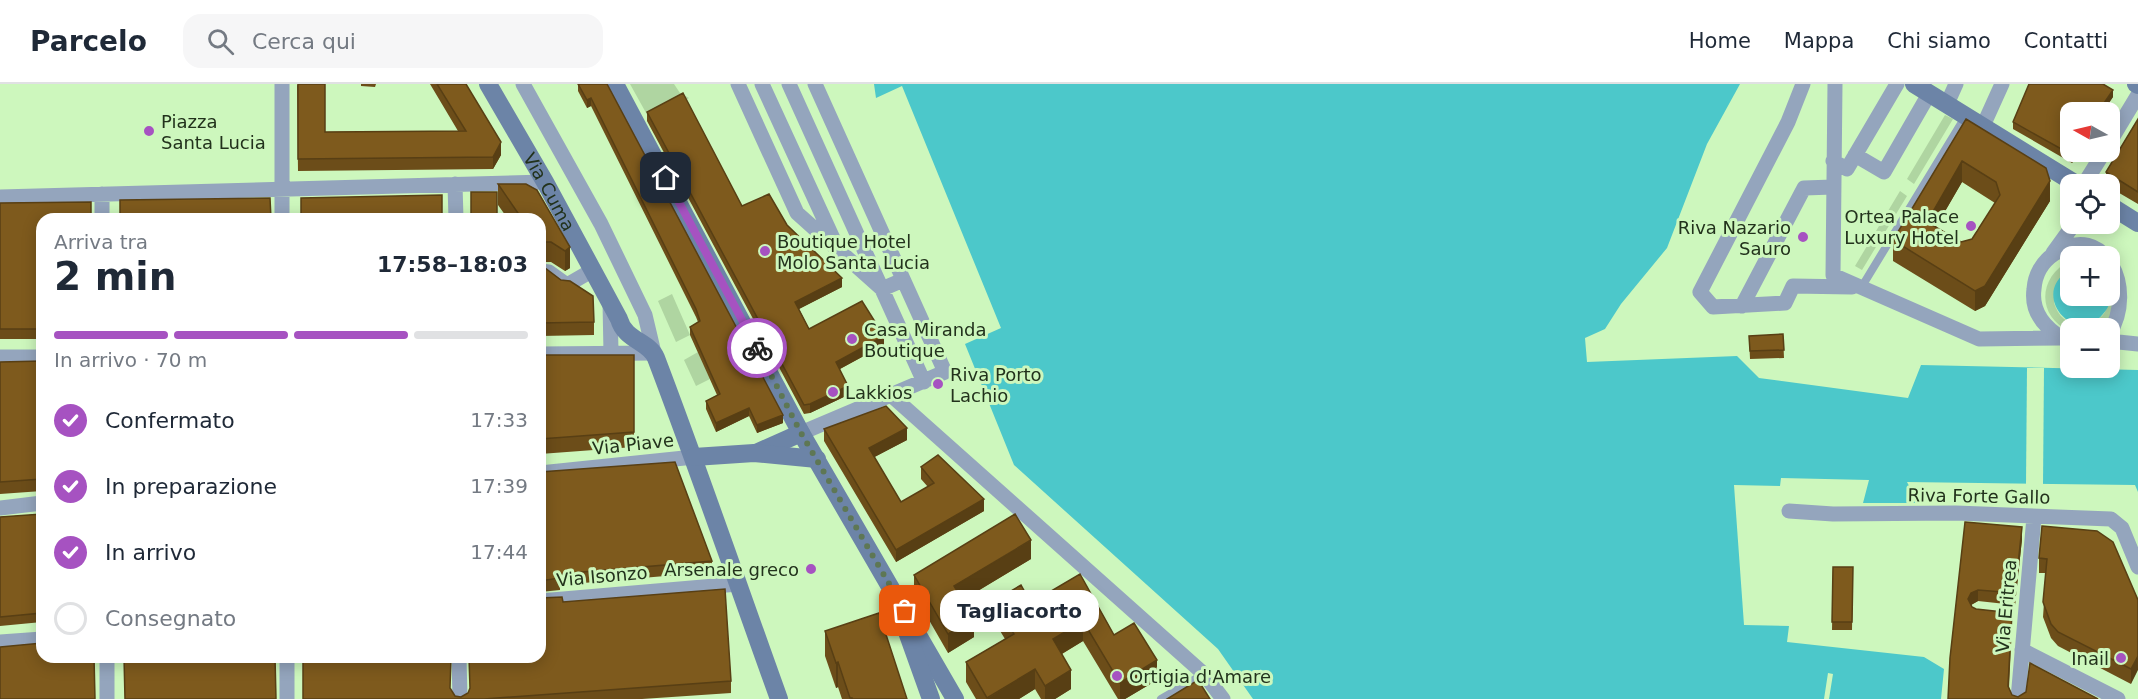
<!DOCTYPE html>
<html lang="it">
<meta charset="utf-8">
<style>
body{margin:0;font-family:"DejaVu Sans",sans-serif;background:#f6f6f7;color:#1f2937;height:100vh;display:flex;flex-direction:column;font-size:22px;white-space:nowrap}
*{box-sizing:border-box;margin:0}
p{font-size:20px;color:#747a83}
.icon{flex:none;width:33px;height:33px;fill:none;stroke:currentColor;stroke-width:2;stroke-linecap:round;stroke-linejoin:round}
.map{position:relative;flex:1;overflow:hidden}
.side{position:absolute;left:36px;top:129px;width:510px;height:450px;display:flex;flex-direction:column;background:#fff;border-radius:18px;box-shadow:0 3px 15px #0003}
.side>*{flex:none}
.needle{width:39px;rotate:278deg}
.buttons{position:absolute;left:2060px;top:18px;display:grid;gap:12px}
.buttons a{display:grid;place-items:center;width:60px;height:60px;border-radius:12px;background:#fff;box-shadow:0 3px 15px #0003;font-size:30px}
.pin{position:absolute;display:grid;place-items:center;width:51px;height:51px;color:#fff;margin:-26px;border-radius:12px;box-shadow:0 3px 9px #0006}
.courier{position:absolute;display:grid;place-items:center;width:60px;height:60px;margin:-30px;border:4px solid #a652c1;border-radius:50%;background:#fff;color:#222;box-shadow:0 2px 8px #0007}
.bubble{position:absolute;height:42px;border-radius:18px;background:#fff;box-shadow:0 3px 15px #0003;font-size:20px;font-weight:700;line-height:42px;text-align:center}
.overview em{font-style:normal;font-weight:700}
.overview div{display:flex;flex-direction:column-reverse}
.overview{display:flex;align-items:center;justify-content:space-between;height:102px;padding:0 18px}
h1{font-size:39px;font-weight:700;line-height:45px}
.bar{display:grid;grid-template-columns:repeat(4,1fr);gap:9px 6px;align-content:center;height:72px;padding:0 18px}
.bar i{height:8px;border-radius:4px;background:#e0e1e3}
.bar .current{background:#a652c1}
.bar p{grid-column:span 4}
ol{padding:0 18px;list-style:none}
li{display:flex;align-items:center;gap:18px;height:66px}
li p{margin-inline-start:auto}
li .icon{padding:6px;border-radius:50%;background:#a652c1;color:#fff;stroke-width:4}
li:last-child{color:#747a83}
li i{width:33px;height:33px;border:3px solid #e0e1e3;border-radius:50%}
header{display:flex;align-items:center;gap:36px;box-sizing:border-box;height:84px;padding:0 30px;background:#fff;border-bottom:2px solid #e0e1e3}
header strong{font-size:28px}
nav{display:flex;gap:33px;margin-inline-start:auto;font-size:21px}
.search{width:420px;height:54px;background:#f6f6f7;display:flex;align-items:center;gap:15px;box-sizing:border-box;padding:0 21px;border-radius:18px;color:#747a83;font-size:22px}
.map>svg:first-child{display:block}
.green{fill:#afd5a1}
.water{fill:#4cc8ca}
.pier{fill:#cdf7bd}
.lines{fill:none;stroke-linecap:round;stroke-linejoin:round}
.lane{stroke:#94a5bd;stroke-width:8}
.street{stroke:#94a5bd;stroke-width:15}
.secondary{stroke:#6c84a7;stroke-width:18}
.wall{fill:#6c4d19;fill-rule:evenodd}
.shaded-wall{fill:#583f14}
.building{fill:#7e5a1d;stroke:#583f14;stroke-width:1.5;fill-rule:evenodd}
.done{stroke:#5e7754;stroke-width:6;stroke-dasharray:0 10.8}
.route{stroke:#a652c1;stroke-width:8}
.poi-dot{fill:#a652c1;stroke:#cdf7bd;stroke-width:2}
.labels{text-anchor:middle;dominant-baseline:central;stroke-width:6;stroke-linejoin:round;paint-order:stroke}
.poi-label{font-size:18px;fill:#22321c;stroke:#cdf7bd;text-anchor:start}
.street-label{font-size:18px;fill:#22321c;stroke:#cdf7bd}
</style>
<header>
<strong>Parcelo</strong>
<div class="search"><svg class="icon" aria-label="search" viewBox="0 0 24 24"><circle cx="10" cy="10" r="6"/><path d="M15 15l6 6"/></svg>Cerca qui</div>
<nav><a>Home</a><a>Mappa</a><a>Chi siamo</a><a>Contatti</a></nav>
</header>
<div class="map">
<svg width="2138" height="615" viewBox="0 0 2138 615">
<rect width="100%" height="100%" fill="#cdf7bd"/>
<!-- green -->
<path class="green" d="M630,0H674L680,9L689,14L650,36Z
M1945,31L1953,35L1914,100L1907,95Z
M1900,107L1907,112L1862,186L1855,182Z
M2070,177V186H2068L2054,219C2056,225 2059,231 2064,235C2077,244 2100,240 2106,226C2112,213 2109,200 2109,187L2118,205C2106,244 2113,244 2070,244V247C2036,233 2038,192 2070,177Z
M672,210L690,251L676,258L658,217Z
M698,268L710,295L696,302L684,276Z"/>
<!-- water -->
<path class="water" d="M874,0H1740L1707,60L1667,164L1621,220L1605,245L1585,254L1587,278L1737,272L1759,294L1908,314L1921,281L2138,286V408L2135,401L1907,398L1918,419H1863L1869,396L1781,394L1780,402L1734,401L1744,541L1789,542L1787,558L1924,573L1944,585L1941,615H1829L1833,590L1828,589L1824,615H1253L1218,565L1014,381L965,260L1001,244L902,2L876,14Z
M2070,186V212H2109V204C2112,213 2110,223 2103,230C2075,264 2028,209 2070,186Z"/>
<!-- pier -->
<path class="pier" d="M2027,284H2044L2043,400H2026Z"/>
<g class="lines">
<!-- lane -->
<path class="lane" d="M1861,204L1965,33
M1161,615L1204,590"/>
<!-- street -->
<path class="street" d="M282,0V135
M523,0L601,140L645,231L654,269L540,270
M738,0L797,129L882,205L903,196
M762,0L836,161
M789,0L924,298
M1803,0L1788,38L1700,208L1713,223L1785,219L1793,202L1852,203
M1835,0L1833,191L1979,255L2061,254
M1947,20L1956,0
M1983,42L2002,0
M2109,59L2138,11
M1855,71L1884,88L1929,10
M1833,77L1847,85L1897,0
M455,100L456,135
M2084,100L2104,68
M102,110V135
M0,113L545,98
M2053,169L2074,140
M540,187L549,188L567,201L593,186
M610,218L611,269
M1742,222L1804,104L1833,103
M2062,254C2044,243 2031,227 2034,205C2035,191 2042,178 2054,170C2104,135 2138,205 2109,250
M2109,257L2138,260
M0,273H42
M892,312L1204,590L1223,615
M801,349L945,288L815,0
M540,389L694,373
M0,424L42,419
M1789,427L1833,430L1956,429L2111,435L2122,444L2138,483
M540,517L738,500
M0,558L42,555
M2022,566L2118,615
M107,573V615
M287,573V615
M459,573L460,615
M2018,615L2034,433"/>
<!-- secondary -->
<g class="secondary">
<path id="s1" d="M488,0L545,98L619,235C625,257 649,257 656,274C699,387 738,501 779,615"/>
<path d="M615,0L801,349L955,615"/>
<path d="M1914,0L2076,100"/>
<path d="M2136,0L2138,1"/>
<path d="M2109,121L2138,139"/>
<path d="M756,369L801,349"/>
<path d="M694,373L754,369L817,375"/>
<path d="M907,548L931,615"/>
</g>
</g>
<!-- wall -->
<path class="wall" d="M297,0L325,48L458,47L430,0H466L501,71L493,85L298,87Z
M361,0H376L375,3L361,2Z
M578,0H607L783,339L757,349L749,332L716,348L706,325V317L717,311L690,251V243L698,238L696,233L591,22L587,24L578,7Z
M2113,13L2070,68H2079L2072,79L2013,45V38Z
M647,28L742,122L787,141L842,203L799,225L809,245L884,261L840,285L848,311L810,329L804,330L647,37Z
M1966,35L2050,117L1985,222L1975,227L1893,177V156ZM1962,98L1995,119L1972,155L1961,158L1936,143Z
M2138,35V120L2109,103V100H2106V88Z
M498,100H526L537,106L570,163V184L565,187L551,178H540V135H508L498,121Z
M0,119L42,135V255H0Z
M540,183L594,238V251L540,252Z
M1783,250L1784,274L1750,275L1749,252Z
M540,271H634V363L540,370Z
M42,277V407L0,410V278Z
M824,345L907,356L874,373L901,418L928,403L921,395V383L984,427L896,478L824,357Z
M540,388L712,477V488L560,501V506L540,508Z
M42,430V538L0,542V433Z
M1965,438L2022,455L2015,521L1978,517L1971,521L1972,523L2012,540L2009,604L2012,611L2018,613L1948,615Z
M2042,442L2138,516L2131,600L2058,562L2051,554L2043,533L2046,489H2039V474Z
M1031,475L963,516L974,553L948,569L914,510V491Z
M1833,483H1853L1852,546H1832Z
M1080,490L1114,551L1157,596L1125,615H1118L1083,557L1062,570L1071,605L1055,615H1041L1035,605L1019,615H976L966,598V578L1005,555L994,537V517L1031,519Z
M563,518L731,597V609L642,615H303L450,605L455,612L461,613L468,609Z
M825,547L907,615H842L838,603L836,604L825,572Z"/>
<!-- shaded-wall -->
<path class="shaded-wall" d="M2113,6V13L2103,28H2098Z
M591,14V22L587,24V16Z
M501,58V71L493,85V73Z
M2074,68H2079L2072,79V71Z
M1962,77V98L1927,158V138Z
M2050,97V117L1985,222L1975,227V207Z
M570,163V184L565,187V167Z
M842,194V203L795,227V218Z
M884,252V261L836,287V278Z
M848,302V311L810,329V320Z
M749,324V332L716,348V339Z
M783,331V339L757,349V341Z
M907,344V356L869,376V364Z
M984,415V427L896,478V466Z
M2022,443V455L2015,521V509Z
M1031,456V475L954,521V502Z
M1978,506V517L1971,521L1968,515L1971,509Z
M974,534V553L948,569V550Z
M1083,537V557L1053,575V555Z
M2138,572V586L2131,600V585Z
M1157,576V596L1125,615H1120V599Z
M838,578V603L836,604V579Z
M1035,585V605L1019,615H987Z
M1071,586V605L1055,615H1045V602Z"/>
<!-- building -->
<path class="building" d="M298,0H325V48L466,47L437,0H466L501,58L493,73L298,75Z
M578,0H607L783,331L757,341L749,324L716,339L706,317L720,310L690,243L700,237L696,225L591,14L587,16Z
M2029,0H2103L2113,6L2098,28H2070V68H2074L2072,71L2013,38Z
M683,9L742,122L769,110L787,141L842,194L795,218L809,245L862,217L884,252L836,278L848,302L810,320L804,321L647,28Z
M1966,35L2046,84L2050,97L1985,202L1975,207L1893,156ZM1962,77L1996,98L2000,111L1972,155L1961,158L1927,138Z
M2138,35V108L2106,88Z
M498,100H526L537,106L570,163L565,167L551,158H540V135H522Z
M471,108H497V135H471Z
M442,111V135H301V114Z
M270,114L271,135H120V116Z
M91,118V135H42V245H0V119Z
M540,183L545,184L561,196L570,197L593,212L594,238L540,239Z
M1783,250L1784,266L1750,267L1749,252Z
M540,271H634V348L540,355Z
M42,277V395L0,398V278Z
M886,322L907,344L869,364L901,418L934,399L921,383L938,371L984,415L896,466L824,345Z
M675,378L712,477L559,490L560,494L540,497V388Z
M42,430V529L0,533V433Z
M1015,430L1031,456L954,502L974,534L948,550L914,491Z
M1965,438L2022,443L2015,509L1978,506L1971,509L1968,515L1972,523L1976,525L2012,529L2008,602L2012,611L2018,613L2026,608L2030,579L2098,615H1948L1950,574Z
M2042,442L2097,447L2113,458L2138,516V572L2131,585L2058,548L2051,540L2043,518L2047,475L2039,474Z
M1833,483H1853L1852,538H1832Z
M1080,490L1114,551L1134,539L1157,576L1120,599L1083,537L1053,555L1071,586L1045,602L1035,585L987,614L966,578L1014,550L994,517L1021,501L1031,519Z
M725,505L731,597L484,615H303V573H451L450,604L455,612L461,613L468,609L470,604L469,573H540V514L562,513L563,518Z
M879,529L907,615H852V614H850L838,578L836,579L825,547Z
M42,559V573H94L95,615H0V563Z
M124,573H275L276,615H125Z
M1198,596L1210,615H1167Z"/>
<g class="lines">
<!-- done -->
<path class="done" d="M757,264L801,349L905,527"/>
<!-- route -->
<path class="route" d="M666,94L757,264"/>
</g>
<!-- markers -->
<g class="poi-dot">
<circle cx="149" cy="47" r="6"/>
<circle cx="1971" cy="142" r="6"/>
<circle cx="1803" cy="153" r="6"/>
<circle cx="765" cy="167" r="6"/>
<circle cx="852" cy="255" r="6"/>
<circle cx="938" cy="300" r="6"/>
<circle cx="833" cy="308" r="6"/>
<circle cx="811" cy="485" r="6"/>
<circle cx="2121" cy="574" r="6"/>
<circle cx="1117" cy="592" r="6"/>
</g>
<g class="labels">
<!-- poi labels -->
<g class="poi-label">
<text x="161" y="37">Piazza<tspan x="161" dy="21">Santa Lucia</tspan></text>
<text x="1959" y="132" text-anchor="end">Ortea Palace<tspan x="1959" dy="21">Luxury Hotel</tspan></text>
<text x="1791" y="143" text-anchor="end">Riva Nazario<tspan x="1791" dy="21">Sauro</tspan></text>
<text x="777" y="157">Boutique Hotel<tspan x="777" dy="21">Molo Santa Lucia</tspan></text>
<text x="864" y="245">Casa Miranda<tspan x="864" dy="21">Boutique</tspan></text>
<text x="950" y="290">Riva Porto<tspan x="950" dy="21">Lachio</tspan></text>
<text x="845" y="308">Lakkios</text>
<text x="799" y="485" text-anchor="end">Arsenale greco</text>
<text x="2109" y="574" text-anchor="end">Inail</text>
<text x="1129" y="592">Ortigia d'Amare</text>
</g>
<!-- street labels -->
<g class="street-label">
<text stroke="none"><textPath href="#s1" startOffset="124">Via Cuma</textPath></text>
<text transform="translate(633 360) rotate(-6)">Via Piave</text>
<text transform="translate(1979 412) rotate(1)">Riva Forte Gallo</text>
<text transform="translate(602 492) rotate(-5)">Via Isonzo</text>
<text transform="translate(2006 522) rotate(-85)">Via Eritrea</text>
</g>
</g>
</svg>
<div class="buttons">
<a><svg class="needle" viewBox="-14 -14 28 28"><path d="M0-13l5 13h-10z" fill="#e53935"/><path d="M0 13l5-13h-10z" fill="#747a83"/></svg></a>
<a><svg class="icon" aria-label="locate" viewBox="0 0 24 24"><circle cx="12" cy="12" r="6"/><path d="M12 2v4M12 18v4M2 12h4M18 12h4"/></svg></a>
<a>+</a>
<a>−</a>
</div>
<div class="pin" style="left:905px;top:527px;background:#ea580c"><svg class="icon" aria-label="bag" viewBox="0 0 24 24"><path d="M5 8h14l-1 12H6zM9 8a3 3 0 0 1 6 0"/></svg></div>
<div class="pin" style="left:666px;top:94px;background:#1f2937"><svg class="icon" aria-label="home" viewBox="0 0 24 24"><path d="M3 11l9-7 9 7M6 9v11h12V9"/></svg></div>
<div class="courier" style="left:757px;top:264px"><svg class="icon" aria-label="bike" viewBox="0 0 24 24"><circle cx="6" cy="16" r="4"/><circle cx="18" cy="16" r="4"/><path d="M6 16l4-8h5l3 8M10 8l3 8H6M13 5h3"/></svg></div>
<div class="bubble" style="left:940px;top:506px;width:159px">Tagliacorto</div>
<section class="side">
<div class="overview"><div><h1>2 min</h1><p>Arriva tra</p></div><em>17:58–18:03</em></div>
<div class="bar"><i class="current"></i><i class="current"></i><i class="current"></i><i></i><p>In arrivo · 70 m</p></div>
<ol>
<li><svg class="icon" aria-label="check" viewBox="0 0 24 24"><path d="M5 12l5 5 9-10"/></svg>Confermato<p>17:33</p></li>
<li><svg class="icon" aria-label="check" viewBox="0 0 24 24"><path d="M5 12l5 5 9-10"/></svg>In preparazione<p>17:39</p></li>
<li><svg class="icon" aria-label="check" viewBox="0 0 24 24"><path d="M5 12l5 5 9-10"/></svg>In arrivo<p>17:44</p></li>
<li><i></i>Consegnato</li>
</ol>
</section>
</div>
